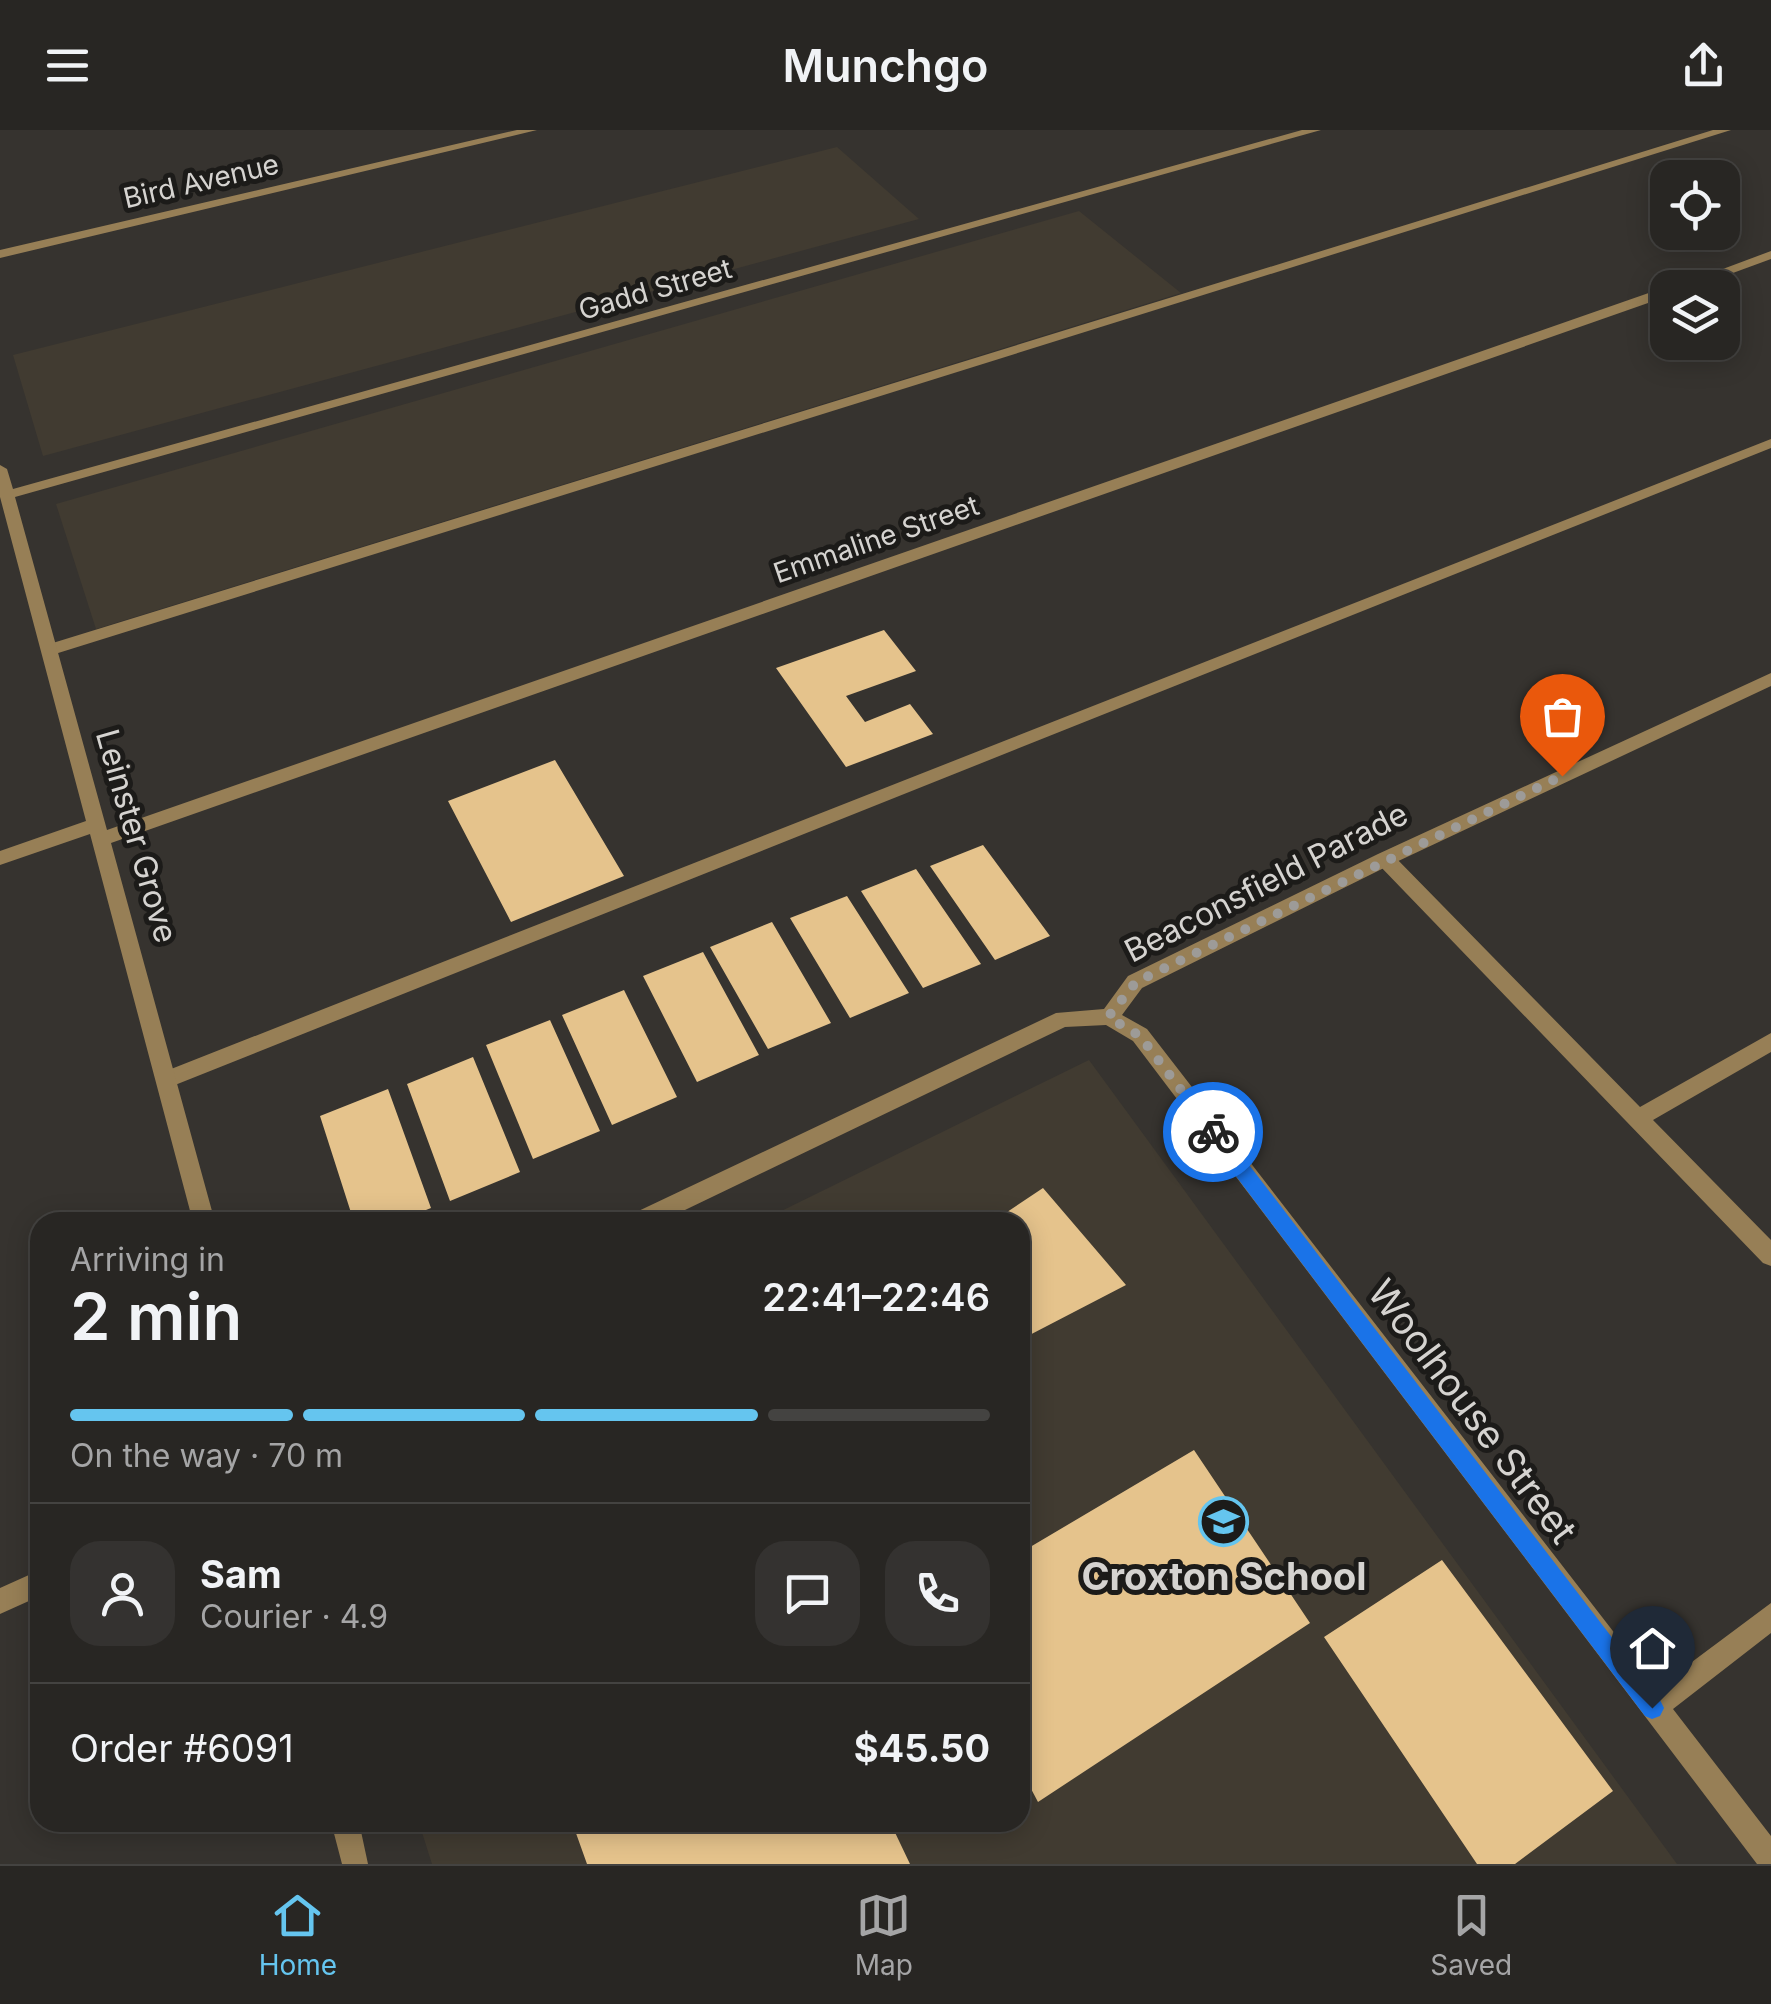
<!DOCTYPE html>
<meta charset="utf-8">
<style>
body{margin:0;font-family:Inter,sans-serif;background:#343230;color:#f1f3f6;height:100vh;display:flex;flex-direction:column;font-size:38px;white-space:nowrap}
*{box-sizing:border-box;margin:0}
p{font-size:32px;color:#a5a5a6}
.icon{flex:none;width:55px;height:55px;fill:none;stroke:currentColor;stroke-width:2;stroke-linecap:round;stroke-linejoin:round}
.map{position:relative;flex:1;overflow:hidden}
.details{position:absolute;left:30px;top:1082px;width:1000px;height:620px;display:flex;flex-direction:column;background:#282623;border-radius:30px;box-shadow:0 5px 25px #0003,0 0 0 2px #444341}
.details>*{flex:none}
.buttons{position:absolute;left:1650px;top:30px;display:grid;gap:20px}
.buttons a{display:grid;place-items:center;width:90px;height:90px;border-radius:20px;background:#282623;box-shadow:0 5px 25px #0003,0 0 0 2px #444341;font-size:50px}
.pin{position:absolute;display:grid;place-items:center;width:85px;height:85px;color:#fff;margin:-102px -42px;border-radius:50% 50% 50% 0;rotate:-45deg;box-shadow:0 0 10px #0007}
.pin .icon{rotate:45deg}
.courier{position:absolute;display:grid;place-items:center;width:100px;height:100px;margin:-50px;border:8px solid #1a73e8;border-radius:50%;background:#fff;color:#222;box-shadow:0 2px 12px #0007}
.head em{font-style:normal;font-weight:600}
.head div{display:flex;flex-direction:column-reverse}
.head{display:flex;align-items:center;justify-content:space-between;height:170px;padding:0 40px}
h1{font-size:65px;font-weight:600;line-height:75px}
.bar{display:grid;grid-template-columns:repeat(4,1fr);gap:15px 10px;align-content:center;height:120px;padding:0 40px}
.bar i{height:12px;border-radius:8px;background:#444341}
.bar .current{background:#65c5ef}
.bar p{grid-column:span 4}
.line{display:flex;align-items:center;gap:25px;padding:0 40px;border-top:2px solid #444341}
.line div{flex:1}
.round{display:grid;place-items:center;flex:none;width:105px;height:105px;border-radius:30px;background:#343230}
header{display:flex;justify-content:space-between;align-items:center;height:130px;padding:0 40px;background:#282623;font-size:45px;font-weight:600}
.tab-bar{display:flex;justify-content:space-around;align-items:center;height:140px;border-top:2px solid #444341;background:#282623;font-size:28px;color:#a5a5a6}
.tab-bar a{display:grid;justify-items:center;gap:5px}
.tab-bar .current{color:#65c5ef}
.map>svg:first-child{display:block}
.built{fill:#413b31}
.building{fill:#e5c38c}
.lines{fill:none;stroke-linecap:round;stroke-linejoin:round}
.service{fill:#977f56;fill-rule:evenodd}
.minor{fill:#977f56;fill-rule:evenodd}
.route{fill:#1a73e8}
.done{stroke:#9d9b98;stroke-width:10;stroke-dasharray:0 18}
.labels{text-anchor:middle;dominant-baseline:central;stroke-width:10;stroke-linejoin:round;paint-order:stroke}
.far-street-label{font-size:28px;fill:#d5d3d0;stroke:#1c1b19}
.street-label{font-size:32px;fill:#d5d3d0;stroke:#1c1b19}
.near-street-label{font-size:38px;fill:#d5d3d0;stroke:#1c1b19}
.near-poi-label{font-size:38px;font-weight:bold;fill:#d5d3d0;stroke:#1c1b19}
</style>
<header><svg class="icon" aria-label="menu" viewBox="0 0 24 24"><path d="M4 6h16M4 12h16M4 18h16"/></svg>Munchgo<svg class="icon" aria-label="share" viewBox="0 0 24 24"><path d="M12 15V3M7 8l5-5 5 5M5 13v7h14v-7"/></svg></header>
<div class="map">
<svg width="1771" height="1734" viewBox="0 0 1771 1734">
<rect width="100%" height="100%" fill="#36332f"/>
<!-- built -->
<path class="built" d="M837,17L919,89L43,326L13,225Z
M1079,81L1181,163L96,499L56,374Z
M1089,930L1677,1734H432L419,1693L1020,1692V1092H759Z"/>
<!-- building -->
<path class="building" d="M884,500L916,541L846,566L865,592L910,574L933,604L846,637L776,538Z
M555,630L624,746L511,792L448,671Z
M983,715L1050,806L995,830L930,736Z
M916,739L981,834L923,858L861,761Z
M847,766L909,863L850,888L790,788Z
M772,792L831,893L768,919L710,817Z
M703,822L759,925L697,952L643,846Z
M624,860L677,967L612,995L562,885Z
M550,890L600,1001L533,1029L486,915Z
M473,927L520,1042L450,1071L407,954Z
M388,959L431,1078L396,1092H354L320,986Z
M1043,1058L1126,1155L1020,1210V1092H992Z
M1194,1320L1310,1493L1038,1672L1020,1638V1423Z
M1442,1430L1613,1661L1515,1734H1477L1324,1507Z
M572,1692H890L910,1734H587Z"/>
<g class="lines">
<!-- service -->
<path class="service" d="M1713,0H1731L55,524L49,526L41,520L43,516Z
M1771,309V318L175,955L168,958L161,955L158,949L161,943Z
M1385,722L1392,724L1640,977L1771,903V922L1653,990L1771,1110V1136L1763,1133L1378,734L1376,729Z"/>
<!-- minor -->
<path class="minor" d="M517,0H537L0,128V120Z
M1302,0H1321L15,367L107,700L1663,158H1669L1668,166L111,713L215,1092H193L90,704L0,735V721L86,691L0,367V335L7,339L13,359Z
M1771,121V129L1692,158H1672Z
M1771,543V556L1392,734L1142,858L1122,885L1147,899L1657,1558L1771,1473V1503L1673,1579L1771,1706V1734H1757L1133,911L1106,895L1065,897L660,1092H627L630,1085L1056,883L1104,879L1128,846L1378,724Z
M40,1440V1466L0,1484V1458Z
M331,1692H359L368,1734H342Z"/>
</g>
<!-- route -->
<path class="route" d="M1213,995L1220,997L1660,1570L1664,1578L1660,1586L1652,1589L1645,1586L1207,1008V997Z"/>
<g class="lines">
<!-- done -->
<path class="done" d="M1213,1002L1140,906L1108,887L1136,852L1562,646"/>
</g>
<!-- icons -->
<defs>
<symbol id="school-ring" viewBox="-11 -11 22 22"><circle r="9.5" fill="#1c1b19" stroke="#65c5ef" stroke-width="1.5"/><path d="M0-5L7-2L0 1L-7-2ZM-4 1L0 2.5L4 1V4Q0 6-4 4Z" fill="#65c5ef"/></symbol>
</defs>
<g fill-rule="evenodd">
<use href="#school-ring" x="1196" y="1364" width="55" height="55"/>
</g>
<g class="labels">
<!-- far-street labels -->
<g class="far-street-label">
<text transform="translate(201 51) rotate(-13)">Bird Avenue</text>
<text transform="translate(655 159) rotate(-16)">Gadd Street</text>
<text transform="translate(876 409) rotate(-19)">Emmaline Street</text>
</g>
<!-- street labels -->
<g class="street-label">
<text transform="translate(137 706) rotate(74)">Leinster Grove</text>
<text transform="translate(1266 752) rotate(-27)">Beaconsfield Parade</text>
</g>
<!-- near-street labels -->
<g class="near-street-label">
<text transform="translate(1473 1281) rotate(53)">Woolhouse Street</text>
</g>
<!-- near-poi labels -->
<g class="near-poi-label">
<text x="1224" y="1446">Croxton School</text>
</g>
</g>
</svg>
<div class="buttons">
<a><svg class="icon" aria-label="locate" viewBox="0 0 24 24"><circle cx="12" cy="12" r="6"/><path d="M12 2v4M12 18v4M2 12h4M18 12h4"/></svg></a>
<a><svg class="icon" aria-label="layers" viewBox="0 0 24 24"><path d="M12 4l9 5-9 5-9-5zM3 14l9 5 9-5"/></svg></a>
</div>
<div class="pin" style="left:1562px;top:646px;background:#ea580c"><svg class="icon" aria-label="bag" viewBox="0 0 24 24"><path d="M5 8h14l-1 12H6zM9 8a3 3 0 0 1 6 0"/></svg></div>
<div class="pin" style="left:1652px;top:1578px;background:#1f2937"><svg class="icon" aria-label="home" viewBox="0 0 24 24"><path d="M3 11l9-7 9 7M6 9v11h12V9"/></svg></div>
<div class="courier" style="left:1213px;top:1002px"><svg class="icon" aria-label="bike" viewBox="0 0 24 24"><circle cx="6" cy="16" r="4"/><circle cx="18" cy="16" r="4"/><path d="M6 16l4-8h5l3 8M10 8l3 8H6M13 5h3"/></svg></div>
<section class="details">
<div class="head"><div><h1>2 min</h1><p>Arriving in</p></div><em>22:41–22:46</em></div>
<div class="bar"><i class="current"></i><i class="current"></i><i class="current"></i><i></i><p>On the way · 70 m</p></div>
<div class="line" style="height:180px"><a class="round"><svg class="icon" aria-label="person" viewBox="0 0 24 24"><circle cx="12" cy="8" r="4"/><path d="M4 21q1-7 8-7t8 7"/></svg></a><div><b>Sam</b><p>Courier · 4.9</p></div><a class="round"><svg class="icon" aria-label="chat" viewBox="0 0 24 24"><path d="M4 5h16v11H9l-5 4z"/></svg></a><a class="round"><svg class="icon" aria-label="phone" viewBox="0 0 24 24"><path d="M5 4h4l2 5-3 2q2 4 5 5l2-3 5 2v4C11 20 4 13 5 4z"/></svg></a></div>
<div class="line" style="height:130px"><div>Order #6091</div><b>$45.50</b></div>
</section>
</div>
<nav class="tab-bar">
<a class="current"><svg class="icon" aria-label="home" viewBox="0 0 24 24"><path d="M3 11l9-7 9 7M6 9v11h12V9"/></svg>Home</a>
<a><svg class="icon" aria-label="map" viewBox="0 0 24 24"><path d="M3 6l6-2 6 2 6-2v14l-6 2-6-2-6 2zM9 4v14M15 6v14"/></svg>Map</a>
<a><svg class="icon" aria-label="saved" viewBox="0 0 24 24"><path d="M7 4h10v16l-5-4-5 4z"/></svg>Saved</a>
</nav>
